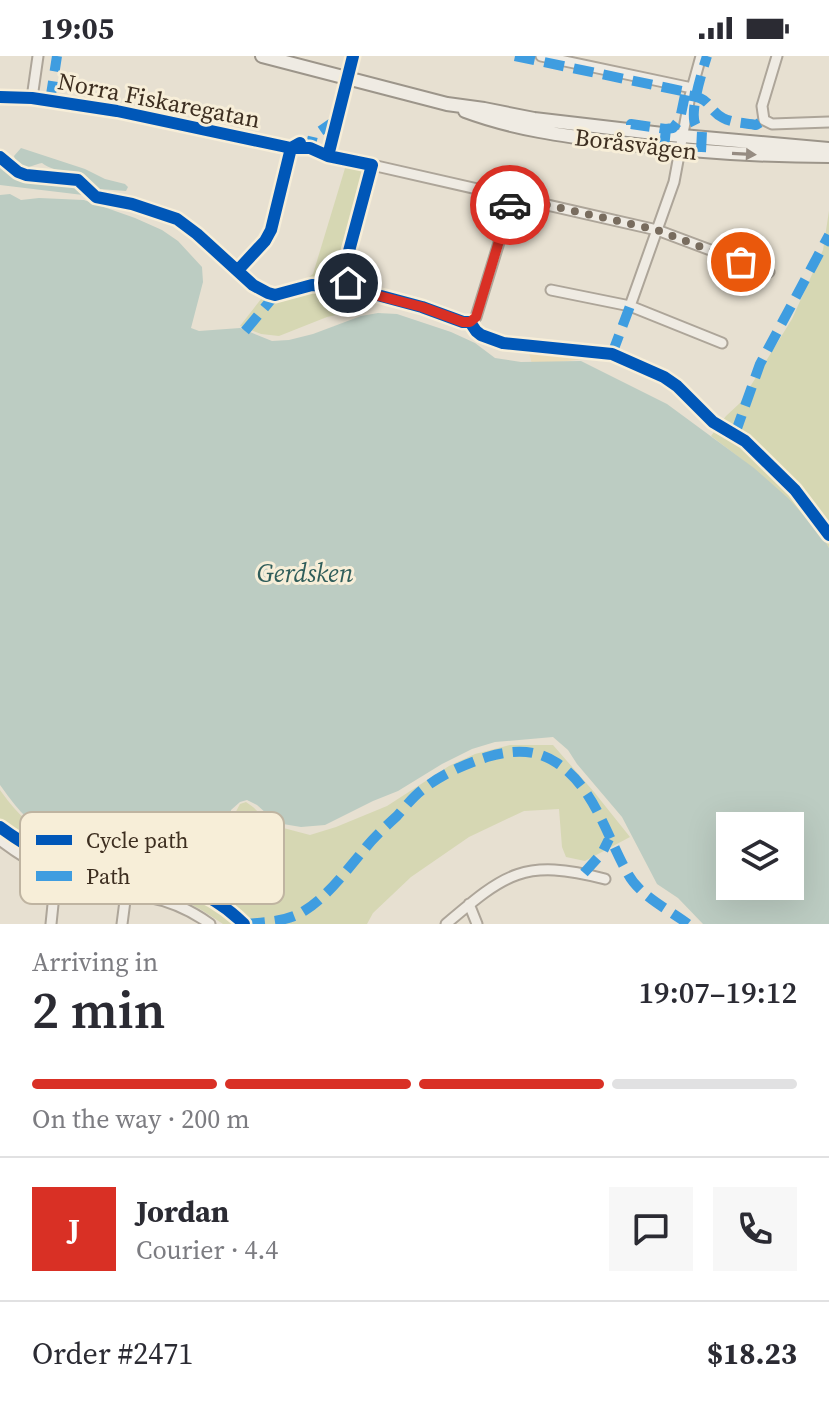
<!DOCTYPE html>
<meta charset="utf-8">
<style>
body{margin:0;font-family:"Source Serif 4",serif;background:#f7f7f7;color:#2b2b33;height:100vh;display:flex;flex-direction:column;font-size:30px;white-space:nowrap}
*{box-sizing:border-box;margin:0}
p{font-size:26px;color:#7c7c81}
.icon{flex:none;width:44px;height:44px;fill:none;stroke:currentColor;stroke-width:2;stroke-linecap:round;stroke-linejoin:round}
.map{position:relative;height:868px;overflow:hidden}
.details{display:flex;flex-direction:column;background:#fff;flex:1}
.details>*{flex:none}
.buttons{position:absolute;left:716px;top:756px;display:grid;gap:16px}
.buttons a{display:grid;place-items:center;width:88px;height:88px;border-radius:0px;background:#fff;box-shadow:0 8px 32px #0002;font-size:40px}
.pin{position:absolute;display:grid;place-items:center;width:68px;height:68px;color:#fff;margin:-34px;border:4px solid #fff;border-radius:50%;box-shadow:0 2px 8px #0007}
.courier{position:absolute;display:grid;place-items:center;width:80px;height:80px;margin:-40px;border:6px solid #d93025;border-radius:50%;background:#fff;color:#222;box-shadow:0 2px 10px #0007}
.head em{font-style:normal;font-weight:600}
.head div{display:flex;flex-direction:column-reverse}
.head{display:flex;align-items:center;justify-content:space-between;height:136px;padding:0 32px}
h1{font-size:52px;font-weight:600;line-height:60px}
.bar{display:grid;grid-template-columns:repeat(4,1fr);gap:12px 8px;align-content:center;height:96px;padding:0 32px}
.bar i{height:10px;border-radius:6px;background:#e1e1e2}
.bar .on{background:#d93025}
.bar p{grid-column:span 4}
.line{display:flex;align-items:center;gap:20px;padding:0 32px;border-top:2px solid #e1e1e2}
.line div{flex:1}
.round{display:grid;place-items:center;flex:none;width:84px;height:84px;border-radius:0px;background:#f7f7f7}
.status{display:flex;justify-content:space-between;align-items:center;height:56px;padding:0 40px;background:#fff;direction:ltr}
.status svg{height:22px;fill:currentColor}
.map>svg:first-child{display:block}
.green{fill:#d6d7b3}
.sand{fill:#eadcb9}
.water{fill:#bcccc2;fill-rule:evenodd}
.lines{fill:none;stroke-linecap:round;stroke-linejoin:round}
.street-casing{stroke:#ada599;stroke-width:13}
.secondary-casing{stroke:#9c958a;stroke-width:16}
.street{stroke:#efebe3;stroke-width:9}
.secondary{stroke:#efebe3;stroke-width:12}
.quiet{stroke:#3f9de0;stroke-width:10;stroke-dasharray:20 10;stroke-linecap:butt}
.cycleway-casing{stroke:#f7eed8;stroke-width:17}
.cycleway{stroke:#0057b8;stroke-width:12}
.oneway{fill:#968c82}
.done{stroke:#786c5e;stroke-width:8;stroke-dasharray:0 14.4}
.route{stroke:#d93025;stroke-width:10}
.labels{text-anchor:middle;dominant-baseline:central;stroke-width:6;stroke-linejoin:round;paint-order:stroke}
.street-label{font-size:24px;fill:#3d2e20;stroke:#f7eed8}
.water-label{font-size:26px;font-style:italic;fill:#2f5d5a;stroke:#f7eed8}
.key{fill:#f7eed8;stroke:#bfb4a1;stroke-width:2}
.key-label{font-size:22px;fill:#3d2e20}
</style>
<div class="status"><b>19:05</b><svg viewBox="0 0 49 12"><path d="M0 12V9h3v3zM5 12V6h3v6zM10 12V3h3v9zM15 12V0h3v12zM26 1h20v11H26zM47 4h2v5h-2z"/></svg></div>
<div class="map">
<svg width="829" height="868" viewBox="0 0 829 868">
<rect width="100%" height="100%" fill="#e7e0d1"/>
<!-- green -->
<path class="green" d="M346,109L363,115L336,235L360,242L363,253L327,261L279,280L261,278L240,270L261,243L301,227L313,218Z
M829,155V492C821,478 812,469 801,458C774,427 743,404 711,380L726,360L740,347L792,263L823,194Z
M510,689H553L594,736L630,781L585,805L566,801L562,791L559,753L524,755L469,781L411,821L373,857L367,868H223L200,853L171,839L125,828L103,825L36,801L0,776V734C14,753 23,764 44,776C72,791 122,790 154,794C174,796 195,802 215,797C223,795 231,791 238,787L240,773L235,766L233,761L240,748L246,746L253,751L272,769L310,779L336,771L387,750L449,710L475,698Z"/>
<!-- sand -->
<path class="sand" d="M527,288L599,292L594,302L532,309Z"/>
<!-- water -->
<path class="water" d="M21,92L85,113L105,123L125,128L128,131L126,135L99,133L83,139L0,129V110L13,122L20,125L66,127L81,131L87,128L88,122C73,114 57,118 42,107C30,109 20,120 14,100Z
M10,138L21,144L39,142L84,144L135,162L162,174L178,185L202,211L203,226L191,272L199,275L240,272L272,285L289,284L313,278L361,260L378,257L397,258L451,276L475,287L495,302L521,306L581,305L667,348L754,412L788,442L821,478L829,492V868H703L678,842L657,828L622,761L577,708L568,694L553,681L495,686L472,693L442,708L398,735L373,745L325,769L301,771L277,767L257,749L247,744L240,746L231,754L230,766L237,776L235,784C230,787 224,792 219,793C197,800 174,792 152,790C120,788 77,788 48,775C25,765 14,748 0,729V139ZM790,770V830H730V770Z"/>
<g class="lines">
<defs>
<path id="street" d="M541,0L692,32
M777,0L762,50L764,64L772,68L829,66
M0,41L32,42L117,55L291,92H310
M32,42L38,0
M513,141L476,261L470,266H463L422,251L355,233L348,227L346,222L345,210L372,109L657,174L769,216
M551,234L630,250L722,287
M630,250L674,126L690,40L701,0
M0,784C35,811 63,822 105,833C119,837 134,838 148,841C170,845 192,855 210,868
M469,848L477,868
M51,868L56,819
M122,868L126,837
M446,868C506,817 524,802 605,823"/>
<path id="secondary" d="M262,0L447,48L484,53L534,63L671,79L829,93
M465,55C513,73 565,80 615,86C686,95 757,100 829,100"/>
</defs>
<!-- street casing -->
<use href="#street" class="street-casing"/>
<!-- secondary casing -->
<use href="#secondary" class="secondary-casing"/>
<!-- street -->
<use href="#street" class="street"/>
<!-- secondary -->
<use href="#secondary" class="secondary"/>
<!-- quiet -->
<path class="quiet" d="M515,0L682,35L685,39C714,42 705,52 723,62C732,67 747,67 756,69L764,64
M50,45L57,0
M631,69V68L666,73L673,72L680,63L685,39
M664,92L666,73
M318,95L310,92L313,80L332,67L336,68
M701,96L702,75C701,74 698,73 697,71C687,61 703,13 707,0
M245,275L275,239
M612,298L630,250
M735,378L760,308L829,179
M584,817L602,797L609,783
M245,868C265,866 287,866 304,855C328,840 345,816 363,795C373,782 385,771 397,760C405,751 413,741 422,734C440,719 465,708 487,701C512,694 534,692 557,707C594,731 607,781 628,818C640,840 668,853 688,868"/>
<defs>
<path id="cycleway" d="M0,41L32,42L117,55L291,92H310L328,100L372,109L345,210L346,222L348,227L355,233L422,251L463,266H470L476,275L481,279L503,287L612,298L664,321L677,330L713,366L745,385L795,434L829,479
M328,100L353,0
M0,101L18,116L26,119L78,124L96,141L132,148L177,163L197,178L253,229L268,237L275,239L312,229L341,231L348,227
M238,214L265,185L271,174L291,92L300,87
M0,771C23,788 50,804 77,811C142,827 190,815 244,868"/>
</defs>
<!-- cycleway casing -->
<use href="#cycleway" class="cycleway-casing"/>
<!-- cycleway -->
<use href="#cycleway" class="cycleway"/>
</g>
<!-- one-way arrows -->
<defs><path id="oneway-solid" d="M-6-.8H1V-3.2L6.5 0L1 3.2V.8H-6Z" transform="scale(2)"/></defs>
<use class="oneway" href="#oneway-solid" transform="translate(744 98) rotate(3)"/>
<g class="lines">
<!-- done -->
<path class="done" d="M510,149L513,141L657,174L741,206"/>
<!-- route -->
<path class="route" d="M348,227L360,235L422,251L463,266H470L476,261L510,149"/>
</g>
<g class="labels">
<!-- street labels -->
<g class="street-label">
<text transform="translate(159 44) rotate(11)">Norra Fiskaregatan</text>
<text transform="translate(636 88) rotate(7)">Boråsvägen</text>
</g>
<!-- water labels -->
<g class="water-label">
<text x="305" y="517">Gerdsken</text>
</g>
</g>
<!-- legend -->
<rect x="20" y="756" width="264" height="92" rx="12" class="key"/>
<rect x="36" y="779" width="36" height="10" fill="#0057b8"/>
<rect x="36" y="815" width="36" height="10" fill="#3f9de0"/>
<g class="key-label">
<text x="86" y="792">Cycle path</text>
<text x="86" y="828">Path</text>
</g>
</svg>
<div class="buttons">
<a><svg class="icon" aria-label="layers" viewBox="0 0 24 24"><path d="M12 4l9 5-9 5-9-5zM3 14l9 5 9-5"/></svg></a>
</div>
<div class="pin" style="left:741px;top:206px;background:#ea580c"><svg class="icon" aria-label="bag" viewBox="0 0 24 24"><path d="M5 8h14l-1 12H6zM9 8a3 3 0 0 1 6 0"/></svg></div>
<div class="pin" style="left:348px;top:227px;background:#1f2937"><svg class="icon" aria-label="home" viewBox="0 0 24 24"><path d="M3 11l9-7 9 7M6 9v11h12V9"/></svg></div>
<div class="courier" style="left:510px;top:149px"><svg class="icon" aria-label="car" viewBox="0 0 24 24"><path d="M5 17H2v-5l4-1 3-4h7l3 4 3 1v5h-3M9 17h6M6 11h13"/><circle cx="7" cy="17" r="2"/><circle cx="17" cy="17" r="2"/></svg></div>
</div>
<section class="details">
<div class="head"><div><h1>2 min</h1><p>Arriving in</p></div><em>19:07–19:12</em></div>
<div class="bar"><i class="on"></i><i class="on"></i><i class="on"></i><i></i><p>On the way · 200 m</p></div>
<div class="line" style="height:144px"><b class="round" style="background:#d93025;color:#fff">J</b><div><b>Jordan</b><p>Courier · 4.4</p></div><a class="round"><svg class="icon" aria-label="chat" viewBox="0 0 24 24"><path d="M4 5h16v11H9l-5 4z"/></svg></a><a class="round"><svg class="icon" aria-label="phone" viewBox="0 0 24 24"><path d="M5 4h4l2 5-3 2q2 4 5 5l2-3 5 2v4C11 20 4 13 5 4z"/></svg></a></div>
<div class="line" style="height:104px"><div>Order #2471</div><b>$18.23</b></div>
</section>
